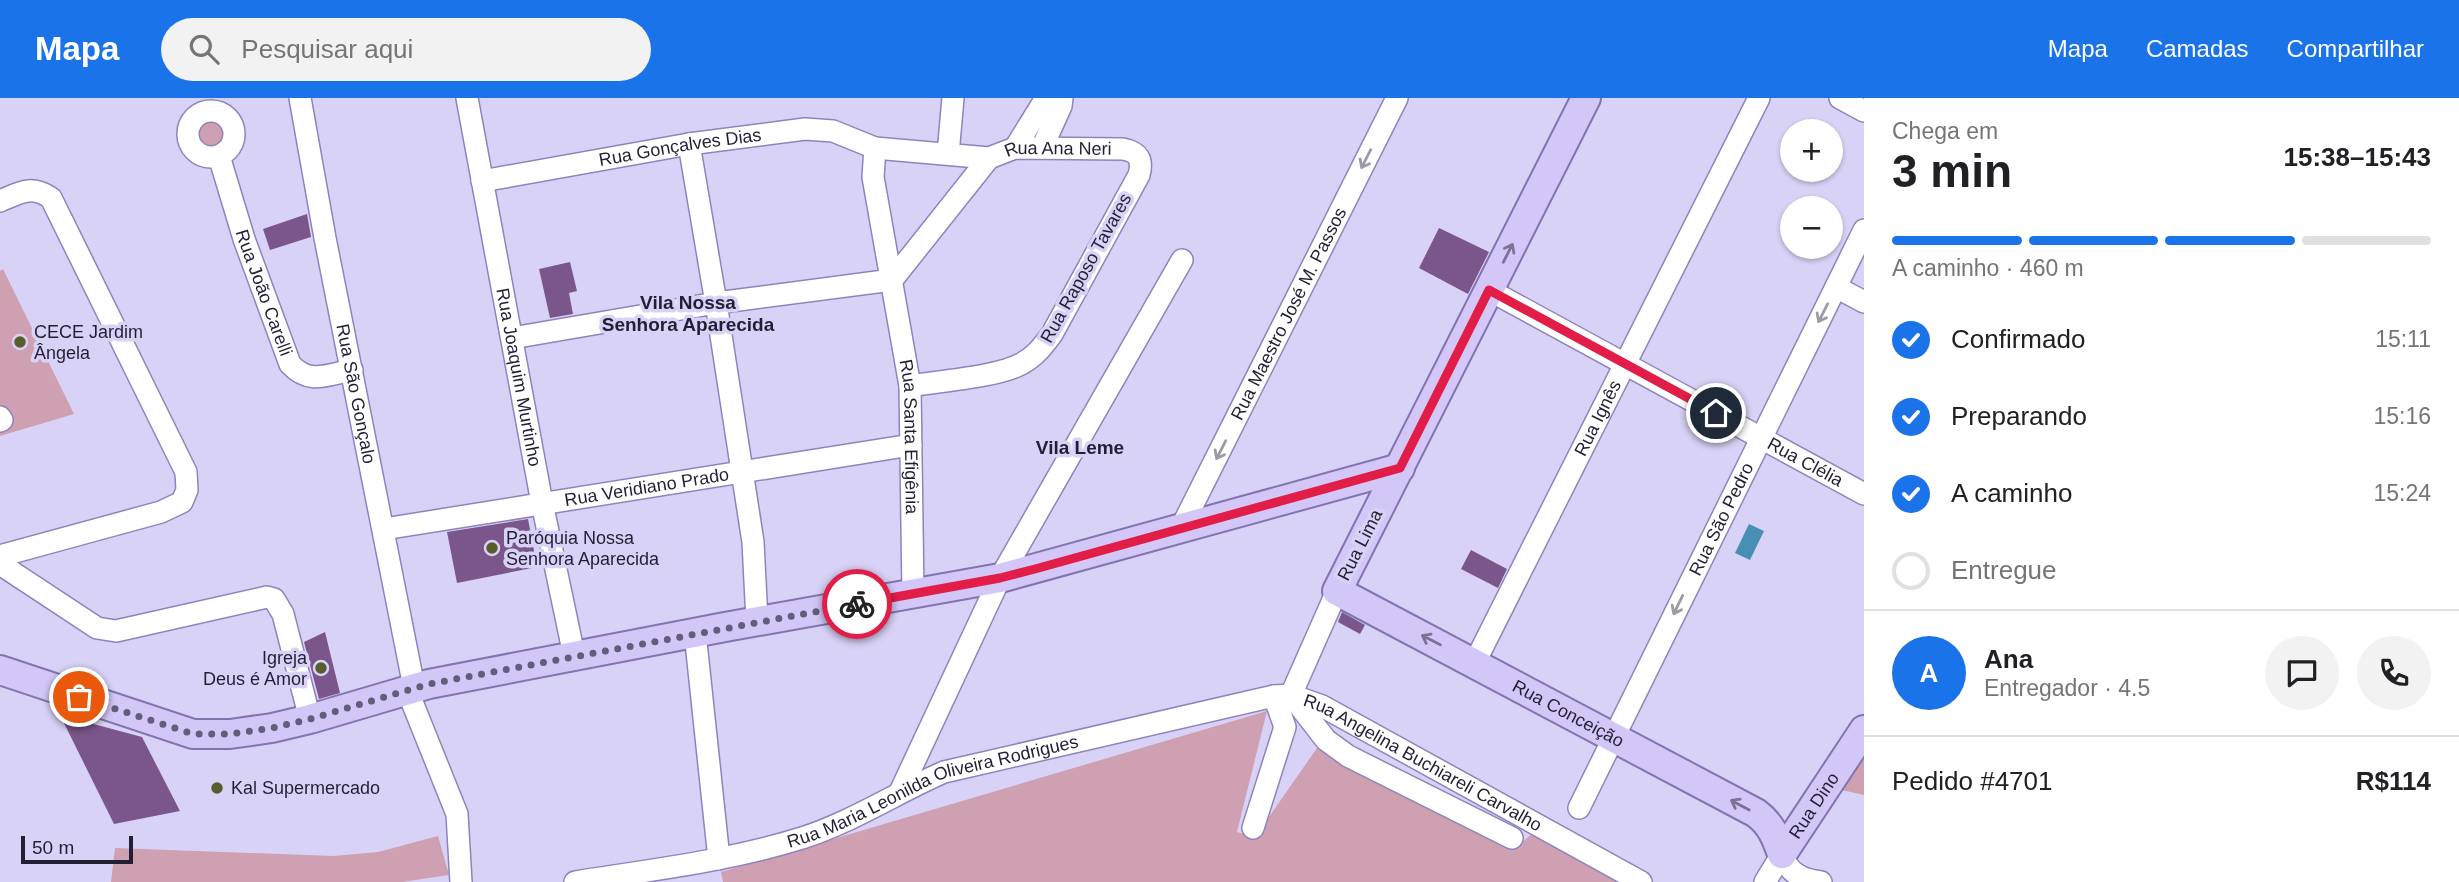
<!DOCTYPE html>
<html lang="pt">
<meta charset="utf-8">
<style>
body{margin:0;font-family:Arial,sans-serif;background:#f2f2f2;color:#202124;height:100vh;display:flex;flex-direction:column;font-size:26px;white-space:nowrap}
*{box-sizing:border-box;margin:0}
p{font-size:23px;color:#757577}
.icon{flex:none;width:38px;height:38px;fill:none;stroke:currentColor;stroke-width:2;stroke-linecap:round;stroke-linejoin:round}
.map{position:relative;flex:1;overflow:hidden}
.sheet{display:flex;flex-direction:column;background:#fff;width:595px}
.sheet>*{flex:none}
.controls{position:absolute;left:1780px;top:21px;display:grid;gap:14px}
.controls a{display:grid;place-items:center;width:63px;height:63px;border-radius:50%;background:#fff;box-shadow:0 2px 5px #0004;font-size:35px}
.scale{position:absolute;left:21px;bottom:18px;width:112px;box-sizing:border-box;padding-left:7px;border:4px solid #241e35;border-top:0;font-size:19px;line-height:24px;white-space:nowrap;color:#241e35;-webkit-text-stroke:5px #d9d2f7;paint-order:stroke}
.pin{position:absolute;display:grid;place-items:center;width:60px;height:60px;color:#fff;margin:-30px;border:4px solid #fff;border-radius:50%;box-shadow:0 2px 7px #0007}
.courier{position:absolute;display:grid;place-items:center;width:70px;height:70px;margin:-35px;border:5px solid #e11d48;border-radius:50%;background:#fff;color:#222;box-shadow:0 2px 9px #0007}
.head em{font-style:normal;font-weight:600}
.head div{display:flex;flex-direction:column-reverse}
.head{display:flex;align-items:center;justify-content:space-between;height:119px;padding:0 28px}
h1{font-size:46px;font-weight:600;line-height:52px}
.bar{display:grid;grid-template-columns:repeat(4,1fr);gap:10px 7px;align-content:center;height:84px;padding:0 28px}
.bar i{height:9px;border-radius:5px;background:#e0e0e0}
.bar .current{background:#1a73e8}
.bar p{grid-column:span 4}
.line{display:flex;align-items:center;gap:18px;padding:0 28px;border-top:2px solid #e0e0e0}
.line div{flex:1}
.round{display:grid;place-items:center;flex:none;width:74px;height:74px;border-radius:37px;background:#f2f2f2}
ol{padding:0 28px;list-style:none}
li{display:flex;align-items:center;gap:21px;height:77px}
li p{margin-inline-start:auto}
li .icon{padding:7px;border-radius:50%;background:#1a73e8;color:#fff;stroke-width:4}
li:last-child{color:#757577}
li i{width:38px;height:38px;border:4px solid #e0e0e0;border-radius:50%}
header{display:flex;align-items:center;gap:42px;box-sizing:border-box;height:98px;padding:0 35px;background:#1a73e8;color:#fff}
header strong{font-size:33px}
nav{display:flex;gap:38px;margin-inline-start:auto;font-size:24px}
.search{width:490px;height:63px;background:#f2f2f2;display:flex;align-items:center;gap:18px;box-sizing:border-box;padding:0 24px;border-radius:38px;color:#757577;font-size:26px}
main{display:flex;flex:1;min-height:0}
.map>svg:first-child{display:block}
.green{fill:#cea0b1}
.water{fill:#478fb5}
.building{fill:#7a568b}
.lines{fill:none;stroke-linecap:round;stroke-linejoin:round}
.minor-casing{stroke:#9083bd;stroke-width:24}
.major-casing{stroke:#8274b0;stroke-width:32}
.minor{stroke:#fff;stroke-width:21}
.major{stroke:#d3c7f8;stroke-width:28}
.oneway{stroke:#9c9aa4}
.oneway2{stroke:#7c7296}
.done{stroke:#635d79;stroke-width:7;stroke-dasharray:0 12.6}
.route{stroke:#e11d48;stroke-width:9}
.poi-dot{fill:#585d2b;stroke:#d9d2f7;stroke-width:2.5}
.labels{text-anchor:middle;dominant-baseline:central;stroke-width:7;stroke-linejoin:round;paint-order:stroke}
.street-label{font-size:18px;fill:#241e35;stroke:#d9d2f7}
.poi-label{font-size:18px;fill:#241e35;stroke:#d9d2f7;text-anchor:start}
.neighbourhood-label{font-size:19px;font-weight:bold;fill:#241e35;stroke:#d9d2f7}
</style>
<header>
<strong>Mapa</strong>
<div class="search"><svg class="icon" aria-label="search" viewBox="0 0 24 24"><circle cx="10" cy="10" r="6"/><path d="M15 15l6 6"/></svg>Pesquisar aqui</div>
<nav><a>Mapa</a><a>Camadas</a><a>Compartilhar</a></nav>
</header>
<main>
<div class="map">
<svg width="1864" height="784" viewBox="0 0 1864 784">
<rect width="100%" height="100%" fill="#d9d2f7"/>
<!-- green -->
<path class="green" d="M194 36a17 17 0 1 1 34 0a17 17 0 1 1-34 0Z
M3,171L74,316L0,338V173Z
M1267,613L1237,734L1255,739L1317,650L1517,749L1534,734L1625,784H723L721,774Z
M1864,656V697L1837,691Z
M438,738L449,777L402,784H111L115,750L334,758L378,754Z"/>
<!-- water -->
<path class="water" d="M1749,426L1764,433L1750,462L1735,455Z"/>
<!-- building -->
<path class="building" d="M307,116L311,139L270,152L263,131Z
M1439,130L1489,154L1468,196L1419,170Z
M570,164L577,193L569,195L573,216L550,220L539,171Z
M528,421L537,469L457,485L447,434Z
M1471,452L1507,471L1498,490L1461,471Z
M1342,514L1365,527L1360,536L1338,524Z
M325,534L340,595L319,601L304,544Z
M60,617L142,639L180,713L114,726Z"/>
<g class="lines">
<defs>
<g id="minor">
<path id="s1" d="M300,0L325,140L412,579L410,599L457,716L461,784"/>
<path id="s2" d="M467,0L542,405L574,557"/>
<path d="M1840,0L1864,13"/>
<circle cx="211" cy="36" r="23"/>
<path d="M689,46L716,205L753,444L757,523"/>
<path id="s3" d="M875,50L873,79L910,288L913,496"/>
<path d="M1015,50L1046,0"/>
<path d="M1042,50L1061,8L1062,0"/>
<path d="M948,56L953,0"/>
<path id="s4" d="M219,58L244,141L290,266C309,287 327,277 352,272"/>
<path id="s5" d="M482,83L689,46L805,31L833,33L875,50L989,60L1015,50L1123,51C1139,54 1143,62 1139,77L1052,236C1043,248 1035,259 1021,266C997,279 939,283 910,288"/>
<path d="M0,103C21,94 31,87 51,100L186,374L187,392L182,404L161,414L0,458"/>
<path d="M1836,189L1864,204"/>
<path id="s6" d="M1489,192L1864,396"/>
<path d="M512,240L716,205L892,182L989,60"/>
<path d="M0,319L2,322L0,323"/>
<path id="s7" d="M384,431L911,347"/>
<path id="s8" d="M1180,432L1397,0"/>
<path d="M0,466L97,530L116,533L267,499L274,501L283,516L310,621"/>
<path d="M695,535L719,761"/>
<path id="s9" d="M1475,564L1759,0"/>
<path d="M1291,597L1326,642L1348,658L1512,740"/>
<path d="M1291,597L1337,493"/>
<path d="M900,694L1000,480L1182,162"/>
<path id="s10" d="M1579,710L1864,132"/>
<path d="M1253,730L1285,629L1274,598"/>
<path d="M1782,756C1788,775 1802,782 1821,784"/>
<path id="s11" d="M575,784C651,772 728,763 802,740C852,724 896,695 944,674L1274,598L1291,597L1322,608L1641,784"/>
<path d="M1765,784L1782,756"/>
</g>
<g id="major">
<path id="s12" d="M1586,0L1337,493L1756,715C1771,726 1776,739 1782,756"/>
<path d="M0,572L193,636H230L272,630L310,621L429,586L725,529L1000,480L1400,370"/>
<path id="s13" d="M1782,756L1864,632"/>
</g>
</defs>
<!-- minor casing -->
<use href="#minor" class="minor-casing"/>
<!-- major casing -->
<use href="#major" class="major-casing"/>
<!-- minor -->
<use href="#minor" class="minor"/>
<!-- major -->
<use href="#major" class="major"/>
</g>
<!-- one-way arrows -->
<defs><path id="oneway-shaft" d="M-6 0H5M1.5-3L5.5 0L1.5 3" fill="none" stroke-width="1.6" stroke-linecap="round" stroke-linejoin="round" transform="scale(1.75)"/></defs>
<g class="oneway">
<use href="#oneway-shaft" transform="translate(1366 61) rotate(117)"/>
<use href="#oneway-shaft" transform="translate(1823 215) rotate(117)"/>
<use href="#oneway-shaft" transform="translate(1221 352) rotate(117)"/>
<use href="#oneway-shaft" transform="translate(1678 507) rotate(116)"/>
</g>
<g class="oneway2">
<use href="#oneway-shaft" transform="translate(1508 155) rotate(-63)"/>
<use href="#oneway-shaft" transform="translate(1431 542) rotate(-153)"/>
<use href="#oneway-shaft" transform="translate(1740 707) rotate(-152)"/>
</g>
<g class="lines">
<!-- done -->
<path class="done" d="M79,599L193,636H230L272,630L310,621L429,586L857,506"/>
<!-- route -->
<path class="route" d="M857,506L1000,480L1035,471L1400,370L1489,192L1716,315"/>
</g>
<!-- markers -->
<g class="poi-dot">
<circle cx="20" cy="244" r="7"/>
<circle cx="492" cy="450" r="7"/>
<circle cx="321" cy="570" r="7"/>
<circle cx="217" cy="690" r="7"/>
</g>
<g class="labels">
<!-- street labels -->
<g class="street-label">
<text stroke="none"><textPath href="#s5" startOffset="201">Rua Gonçalves Dias</textPath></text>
<text stroke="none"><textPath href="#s5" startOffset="586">Rua Ana Neri</textPath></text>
<text transform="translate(1086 170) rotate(-61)">Rua Raposo Tavares</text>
<text stroke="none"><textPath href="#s4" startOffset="144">Rua João Carelli</textPath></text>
<text stroke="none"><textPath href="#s8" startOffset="242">Rua Maestro José M. Passos</textPath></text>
<text stroke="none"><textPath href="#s2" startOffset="284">Rua Joaquim Murtinho</textPath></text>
<text stroke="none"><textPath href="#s1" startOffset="301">Rua São Gonçalo</textPath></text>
<text stroke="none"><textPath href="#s9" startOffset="273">Rua Ignês</textPath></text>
<text stroke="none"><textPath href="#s3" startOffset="292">Rua Santa Efigênia</textPath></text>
<text stroke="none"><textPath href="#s6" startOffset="360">Rua Clélia</textPath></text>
<text stroke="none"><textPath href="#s7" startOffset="266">Rua Veridiano Prado</textPath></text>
<text stroke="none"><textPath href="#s10" startOffset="322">Rua São Pedro</textPath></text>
<text transform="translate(1360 447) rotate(-63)">Rua Lima</text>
<text stroke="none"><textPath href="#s12" startOffset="814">Rua Conceição</textPath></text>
<text stroke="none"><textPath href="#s11" startOffset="892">Rua Angelina Buchiareli Carvalho</textPath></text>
<text stroke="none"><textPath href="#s11" startOffset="371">Rua Maria Leonilda Oliveira Rodrigues</textPath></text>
<text stroke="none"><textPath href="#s13" startOffset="58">Rua Dino</textPath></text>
</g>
<!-- poi labels -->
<g class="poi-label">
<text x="34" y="234">CECE Jardim<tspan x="34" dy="21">Ângela</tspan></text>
<text x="506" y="440">Paróquia Nossa<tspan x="506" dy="21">Senhora Aparecida</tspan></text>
<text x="307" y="560" text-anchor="end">Igreja<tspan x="307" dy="21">Deus é Amor</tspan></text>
<text x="231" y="690">Kal Supermercado</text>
</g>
<!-- neighbourhood labels -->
<g class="neighbourhood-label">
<text x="688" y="204">Vila Nossa<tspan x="688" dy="22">Senhora Aparecida</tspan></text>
<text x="1080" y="349">Vila Leme</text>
</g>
</g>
</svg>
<div class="controls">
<a>+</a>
<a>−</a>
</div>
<div class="scale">50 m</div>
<div class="pin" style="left:79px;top:599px;background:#ea580c"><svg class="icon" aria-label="bag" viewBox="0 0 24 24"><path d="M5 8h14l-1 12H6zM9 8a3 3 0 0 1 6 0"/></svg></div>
<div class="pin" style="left:1716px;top:315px;background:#1f2937"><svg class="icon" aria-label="home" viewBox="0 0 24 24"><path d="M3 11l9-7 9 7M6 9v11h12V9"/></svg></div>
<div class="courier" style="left:857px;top:506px"><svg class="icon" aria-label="bike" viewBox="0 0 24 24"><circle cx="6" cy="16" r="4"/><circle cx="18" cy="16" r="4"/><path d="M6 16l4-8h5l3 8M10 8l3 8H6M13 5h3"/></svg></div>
</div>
<section class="sheet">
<div class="head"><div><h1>3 min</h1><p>Chega em</p></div><em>15:38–15:43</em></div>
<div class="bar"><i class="current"></i><i class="current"></i><i class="current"></i><i></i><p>A caminho · 460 m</p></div>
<ol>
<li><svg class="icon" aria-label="check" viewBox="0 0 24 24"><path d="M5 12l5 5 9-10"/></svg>Confirmado<p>15:11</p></li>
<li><svg class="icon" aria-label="check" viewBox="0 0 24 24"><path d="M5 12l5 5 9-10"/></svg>Preparando<p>15:16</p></li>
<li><svg class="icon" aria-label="check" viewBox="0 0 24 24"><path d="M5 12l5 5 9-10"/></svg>A caminho<p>15:24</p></li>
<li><i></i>Entregue</li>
</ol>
<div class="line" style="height:126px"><b class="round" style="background:#1a73e8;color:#fff">A</b><div><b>Ana</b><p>Entregador · 4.5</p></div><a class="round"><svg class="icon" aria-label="chat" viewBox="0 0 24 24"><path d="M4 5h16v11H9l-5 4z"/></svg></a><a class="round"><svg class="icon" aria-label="phone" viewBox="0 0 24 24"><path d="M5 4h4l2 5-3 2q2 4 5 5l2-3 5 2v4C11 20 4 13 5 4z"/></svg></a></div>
<div class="line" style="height:91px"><div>Pedido #4701</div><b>R$114</b></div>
</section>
</main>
